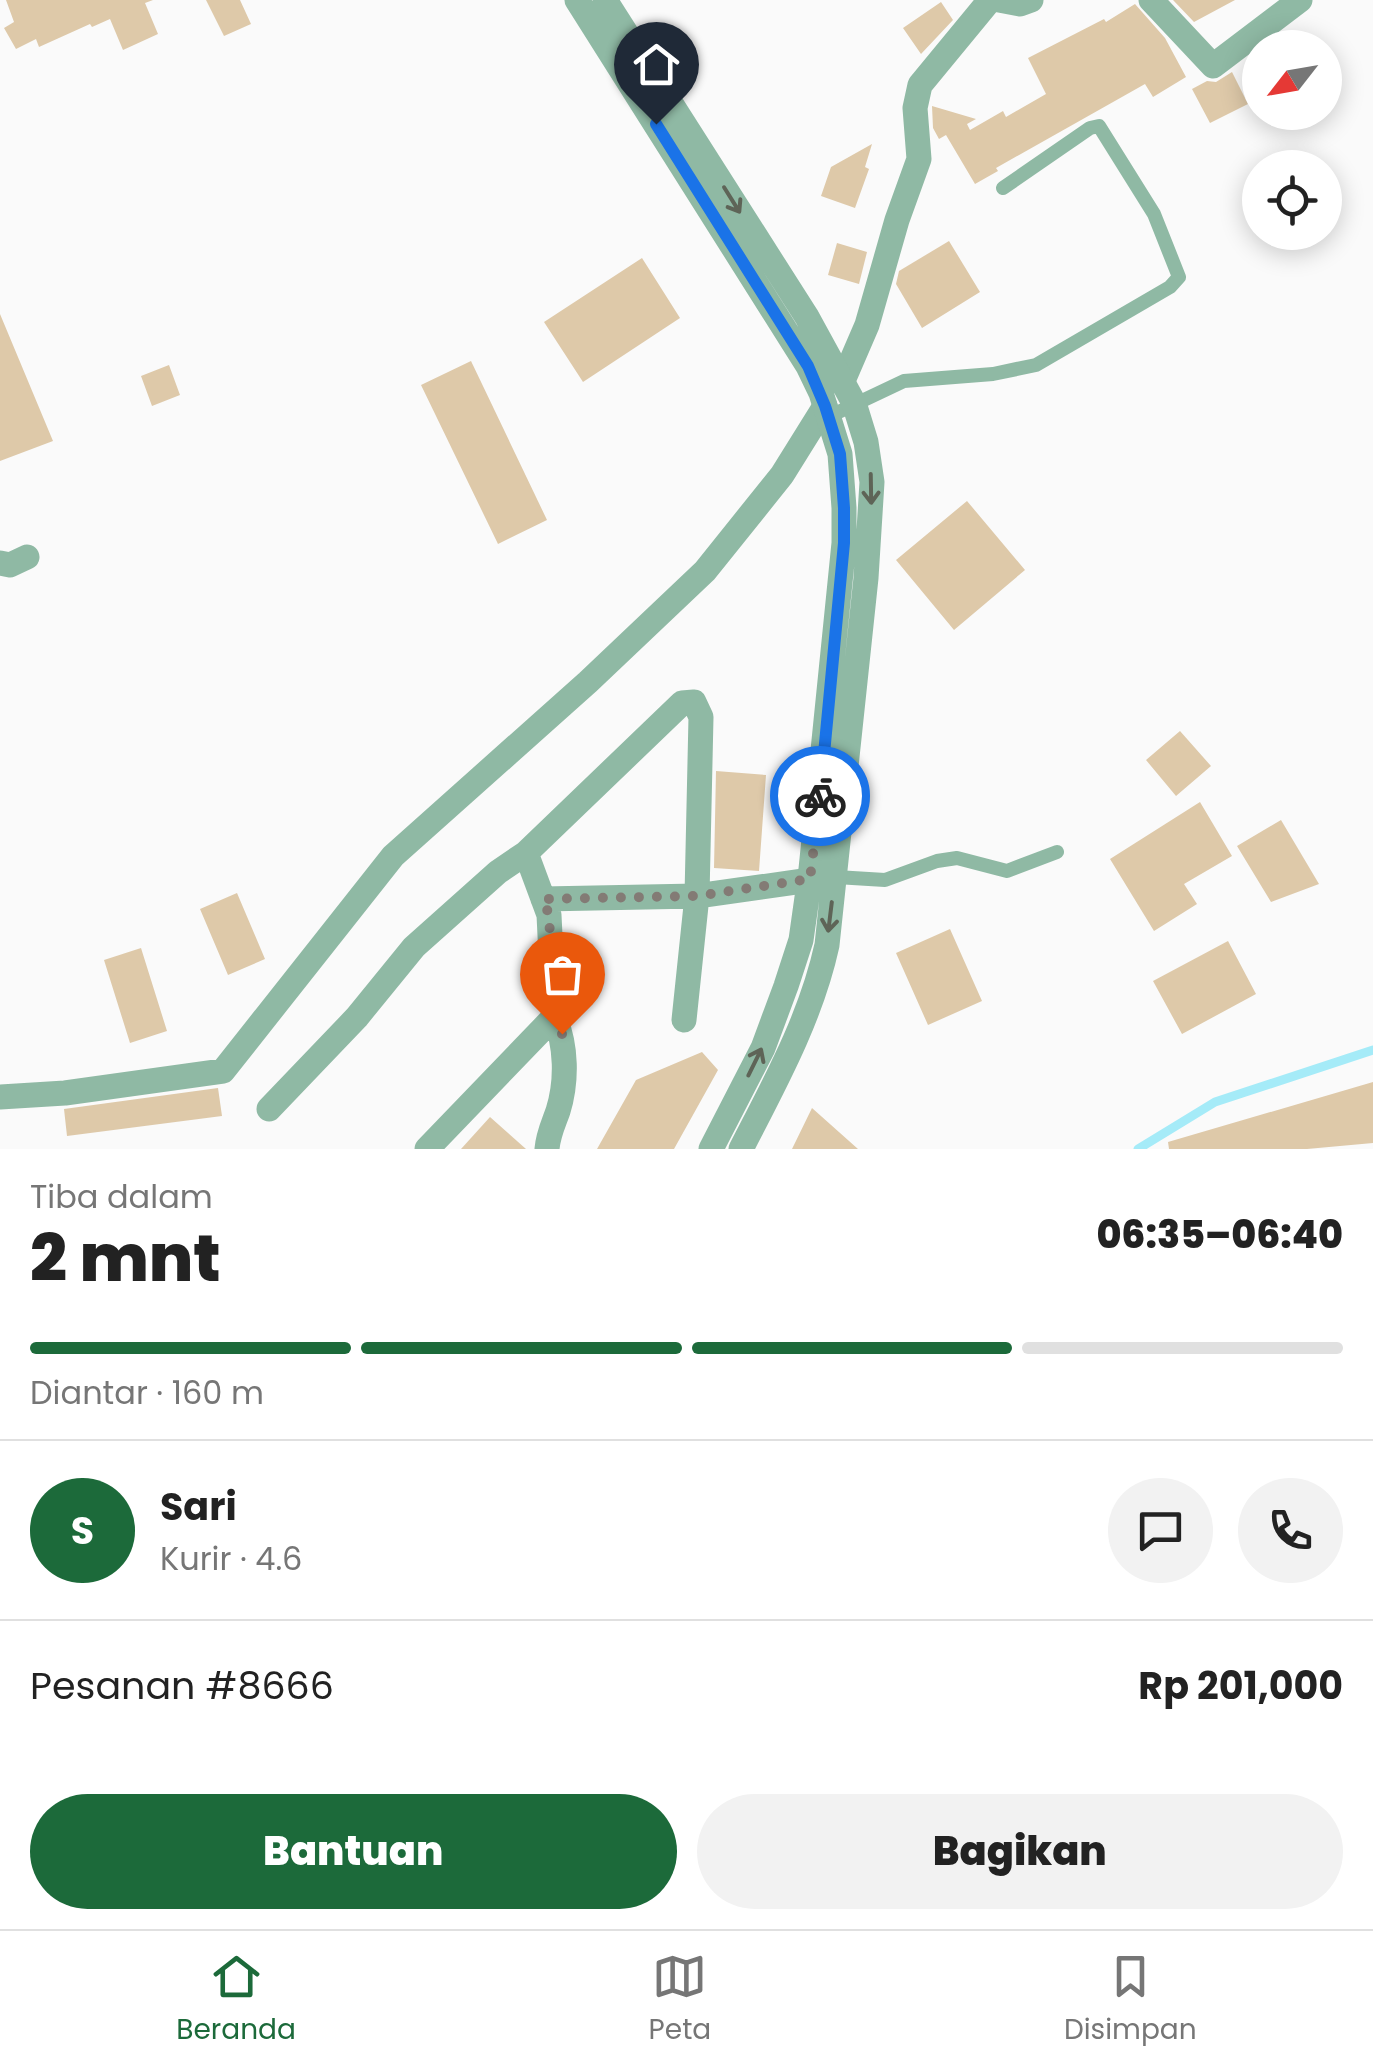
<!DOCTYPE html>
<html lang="id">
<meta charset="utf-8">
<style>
body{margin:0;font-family:Poppins,sans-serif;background:#f2f2f2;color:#222;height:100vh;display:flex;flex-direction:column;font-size:38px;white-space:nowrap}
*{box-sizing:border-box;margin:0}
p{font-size:32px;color:#767676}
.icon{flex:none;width:55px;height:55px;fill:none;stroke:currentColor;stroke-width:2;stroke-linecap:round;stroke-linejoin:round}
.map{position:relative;height:1149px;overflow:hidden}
.drawer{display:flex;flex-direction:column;background:#fff;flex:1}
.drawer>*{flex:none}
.needle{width:65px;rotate:239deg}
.fabs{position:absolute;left:1242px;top:30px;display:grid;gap:20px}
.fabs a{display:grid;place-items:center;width:100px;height:100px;border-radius:50%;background:#fff;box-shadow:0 5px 25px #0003;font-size:50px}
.pin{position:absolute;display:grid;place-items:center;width:85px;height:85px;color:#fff;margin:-102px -42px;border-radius:50% 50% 50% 0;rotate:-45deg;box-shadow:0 0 10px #0007}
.pin .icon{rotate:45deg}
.courier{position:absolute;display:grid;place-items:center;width:100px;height:100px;margin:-50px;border:8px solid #1a73e8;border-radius:50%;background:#fff;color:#222;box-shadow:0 2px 12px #0007}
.headline em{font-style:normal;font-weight:800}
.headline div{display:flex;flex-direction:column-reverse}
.headline{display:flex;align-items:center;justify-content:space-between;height:170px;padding:0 30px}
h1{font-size:65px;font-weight:800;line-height:75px}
.bar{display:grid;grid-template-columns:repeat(4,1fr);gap:15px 10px;align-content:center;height:120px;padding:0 30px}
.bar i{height:12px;border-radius:8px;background:#e0e0e0}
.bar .selected{background:#1c6a3a}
.bar p{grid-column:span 4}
.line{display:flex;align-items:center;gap:25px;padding:0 30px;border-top:2px solid #e0e0e0}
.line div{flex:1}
.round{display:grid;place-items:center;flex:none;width:105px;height:105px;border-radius:52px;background:#f2f2f2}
.primary-button{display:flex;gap:20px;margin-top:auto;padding:20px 30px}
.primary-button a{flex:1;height:115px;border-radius:60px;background:#1c6a3a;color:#fff;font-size:40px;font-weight:800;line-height:115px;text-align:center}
.primary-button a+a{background:#f2f2f2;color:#222}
.dock{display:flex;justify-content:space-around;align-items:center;height:140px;border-top:2px solid #e0e0e0;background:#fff;font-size:28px;color:#767676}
.dock a{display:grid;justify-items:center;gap:5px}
.dock .selected{color:#1c6a3a}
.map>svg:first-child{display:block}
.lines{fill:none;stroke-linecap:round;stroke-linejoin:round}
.stream{stroke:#a5ebf8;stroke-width:9}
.building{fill:#dec9a9}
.service{stroke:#8fb9a4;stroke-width:14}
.minor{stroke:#8fb9a4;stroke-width:25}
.tertiary{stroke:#8fb9a4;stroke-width:25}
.oneway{stroke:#5e6457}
.done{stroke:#837b75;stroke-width:10;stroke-dasharray:0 18}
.route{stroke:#1a73e8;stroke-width:12}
</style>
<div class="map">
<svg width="1373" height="1149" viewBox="0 0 1373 1149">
<rect width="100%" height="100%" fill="#fafafa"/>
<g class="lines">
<!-- stream -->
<path class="stream" d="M1138,1149L1215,1102L1373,1050"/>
</g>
<!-- building -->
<path class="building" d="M6,0H153L145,3L158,34L123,50L110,19L92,27L90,24L39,47L36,39L16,49L4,28L14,22Z
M206,0H240L251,24L224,36Z
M1173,0H1235L1194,22Z
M941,2L953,20L921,54L903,28Z
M1135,4L1165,38L1186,77L1153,97L1145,84L996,168L998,171L975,184L946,135L939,139L933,128L932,106L976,119L967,124L970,130L1003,111L1006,117L1046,94L1028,58L1104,19L1106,22Z
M1232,72L1248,104L1210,123L1192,89L1207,81L1216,82Z
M872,144L865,167L869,169L855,208L821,196L831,167Z
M949,241L980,292L922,328L896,284L899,271Z
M837,243L867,252L859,284L828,275Z
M642,258L680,318L583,382L544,322Z
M0,314L53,441L0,461Z
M471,361L547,520L498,544L421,385Z
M169,365L180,395L152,406L141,376Z
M967,501L1025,570L954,630L896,560Z
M1180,731L1211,766L1176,796L1146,760Z
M716,771L766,775L759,871L714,868Z
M1200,802L1232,856L1184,884L1197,904L1154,931L1110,859Z
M1281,820L1319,884L1271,902L1237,846Z
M237,893L265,959L228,975L200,909Z
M950,929L982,1001L928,1025L896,953Z
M1228,941L1256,994L1182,1034L1153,981Z
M141,948L167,1031L130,1043L104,960Z
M702,1052L718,1070L674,1149H597L636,1080Z
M1373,1082V1143L1307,1149H1169L1168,1142Z
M218,1088L222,1116L67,1136L64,1109Z
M812,1108L858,1149H792Z
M490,1117L526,1149H461Z"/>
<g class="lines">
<!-- service -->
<path class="service" d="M828,417L904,381L993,374L1036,365L1170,287L1179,277L1154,214L1099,126L1090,128L1003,188
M836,877L885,880L937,861L957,858L1007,871L1057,852"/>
<!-- minor -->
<path class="minor" d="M999,0L1020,4L1031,0
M1151,0L1213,66L1300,0
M842,383L867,325L897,220L919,159L915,108L920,85L990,0
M0,563L10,565L27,557
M543,899L697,896L831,877
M0,1097L65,1093L223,1071L393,856L588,682L705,571L782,475L825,406
M269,1109L357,1017L414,947L498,872L526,853L682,703L694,702L701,717L697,896L684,1020
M427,1149L554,1017L549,915L526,853
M547,1149C548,1135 553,1125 558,1111C567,1082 567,1045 554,1017"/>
<!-- tertiary -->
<path class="tertiary" d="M577,0L808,366L821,393L840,454L844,508V543L811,869L801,940L786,986L763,1048L711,1149
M605,0L807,317L854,403L866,442L872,482L866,578L827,945C811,1018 775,1083 741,1149"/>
</g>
<!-- one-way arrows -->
<defs><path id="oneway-shaft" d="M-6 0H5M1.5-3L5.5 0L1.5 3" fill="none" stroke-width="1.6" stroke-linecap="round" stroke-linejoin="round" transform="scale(2.5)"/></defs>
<g class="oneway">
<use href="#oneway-shaft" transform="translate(732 200) rotate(58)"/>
<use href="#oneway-shaft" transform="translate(871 489) rotate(89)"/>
<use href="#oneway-shaft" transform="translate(830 917) rotate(97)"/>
<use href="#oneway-shaft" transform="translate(755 1062) rotate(-64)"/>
</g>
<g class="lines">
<!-- done -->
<path class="done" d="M562,1034L554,1018L549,915L543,899L697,896L810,879L820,796"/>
<!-- route -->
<path class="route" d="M656,124L808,366L825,406L840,454L844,508V543L820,796"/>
</g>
</svg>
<div class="fabs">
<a><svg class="needle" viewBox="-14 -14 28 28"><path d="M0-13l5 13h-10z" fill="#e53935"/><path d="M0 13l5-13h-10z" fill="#767676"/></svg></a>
<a><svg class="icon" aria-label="locate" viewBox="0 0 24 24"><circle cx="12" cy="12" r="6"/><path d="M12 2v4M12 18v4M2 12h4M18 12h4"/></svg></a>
</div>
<div class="pin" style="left:562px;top:1034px;background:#ea580c"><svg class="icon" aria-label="bag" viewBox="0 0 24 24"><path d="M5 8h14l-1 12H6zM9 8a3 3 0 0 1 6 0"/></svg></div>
<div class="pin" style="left:656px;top:124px;background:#1f2937"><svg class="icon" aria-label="home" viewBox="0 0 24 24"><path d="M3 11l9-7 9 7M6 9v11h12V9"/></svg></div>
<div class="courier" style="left:820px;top:796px"><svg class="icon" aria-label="bike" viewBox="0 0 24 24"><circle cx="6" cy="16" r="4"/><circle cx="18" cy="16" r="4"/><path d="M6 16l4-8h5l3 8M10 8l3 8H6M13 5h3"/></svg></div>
</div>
<section class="drawer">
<div class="headline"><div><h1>2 mnt</h1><p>Tiba dalam</p></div><em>06:35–06:40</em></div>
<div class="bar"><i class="selected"></i><i class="selected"></i><i class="selected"></i><i></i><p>Diantar · 160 m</p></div>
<div class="line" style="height:180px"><b class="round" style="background:#1c6a3a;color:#fff">S</b><div><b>Sari</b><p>Kurir · 4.6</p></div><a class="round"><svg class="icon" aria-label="chat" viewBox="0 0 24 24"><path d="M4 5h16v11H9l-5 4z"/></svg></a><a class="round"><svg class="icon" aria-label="phone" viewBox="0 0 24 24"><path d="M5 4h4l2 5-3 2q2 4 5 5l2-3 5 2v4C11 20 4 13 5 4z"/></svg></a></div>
<div class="line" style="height:130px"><div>Pesanan #8666</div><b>Rp 201,000</b></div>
<div class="primary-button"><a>Bantuan</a><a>Bagikan</a></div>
</section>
<nav class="dock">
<a class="selected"><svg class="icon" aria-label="home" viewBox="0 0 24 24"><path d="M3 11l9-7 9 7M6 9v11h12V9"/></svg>Beranda</a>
<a><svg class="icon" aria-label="map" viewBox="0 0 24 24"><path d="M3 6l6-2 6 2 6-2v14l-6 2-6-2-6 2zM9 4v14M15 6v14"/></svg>Peta</a>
<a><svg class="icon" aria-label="saved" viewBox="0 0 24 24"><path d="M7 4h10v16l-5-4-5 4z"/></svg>Disimpan</a>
</nav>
